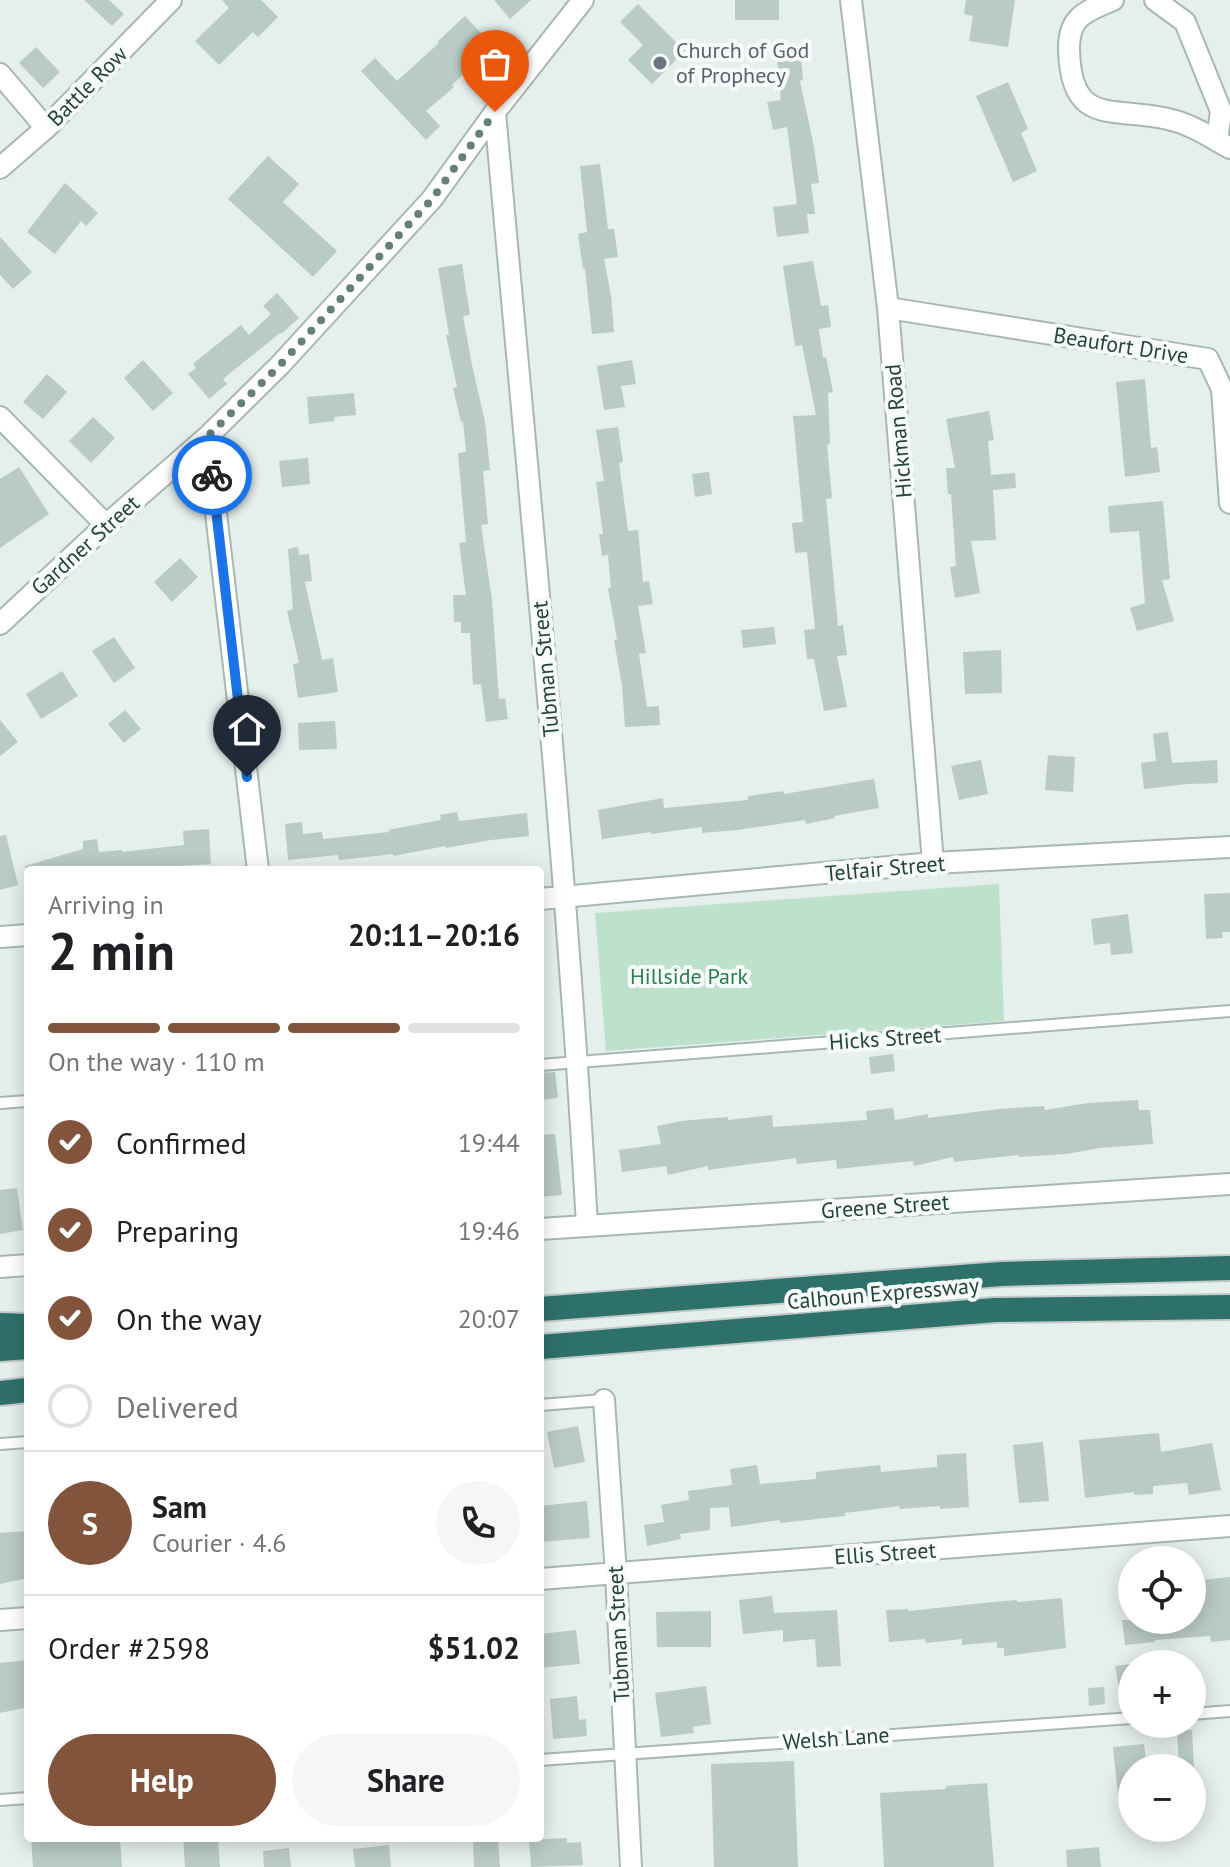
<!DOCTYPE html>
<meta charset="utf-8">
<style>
body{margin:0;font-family:"PT Sans",sans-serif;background:#f6f6f6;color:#202124;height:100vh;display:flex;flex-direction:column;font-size:30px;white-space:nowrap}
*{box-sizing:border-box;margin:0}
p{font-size:26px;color:#757577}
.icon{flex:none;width:44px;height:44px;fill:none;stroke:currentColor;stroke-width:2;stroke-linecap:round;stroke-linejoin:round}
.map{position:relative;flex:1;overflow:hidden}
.drawer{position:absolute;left:24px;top:866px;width:520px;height:976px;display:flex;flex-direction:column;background:#fff;border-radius:8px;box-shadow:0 4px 20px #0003}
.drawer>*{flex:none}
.buttons{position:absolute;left:1118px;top:1546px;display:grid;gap:16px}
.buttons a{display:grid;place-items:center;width:88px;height:88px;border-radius:50%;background:#fff;box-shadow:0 4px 20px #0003;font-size:40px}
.pin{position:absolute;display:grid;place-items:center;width:68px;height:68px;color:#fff;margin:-82px -34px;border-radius:50% 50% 50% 0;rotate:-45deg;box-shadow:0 0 8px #0007}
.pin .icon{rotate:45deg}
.courier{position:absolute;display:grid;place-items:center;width:80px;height:80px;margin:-40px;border:6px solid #1a73e8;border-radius:50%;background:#fff;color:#222;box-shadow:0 2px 10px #0007}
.summary em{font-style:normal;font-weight:800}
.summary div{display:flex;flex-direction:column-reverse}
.summary{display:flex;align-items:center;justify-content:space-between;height:136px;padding:0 24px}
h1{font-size:52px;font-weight:800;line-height:60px}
.bar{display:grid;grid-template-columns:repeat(4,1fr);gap:12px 8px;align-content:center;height:96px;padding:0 24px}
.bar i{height:10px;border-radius:6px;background:#e0e0e0}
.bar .on{background:#82543c}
.bar p{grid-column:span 4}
.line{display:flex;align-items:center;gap:20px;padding:0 24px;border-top:2px solid #e0e0e0}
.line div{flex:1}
.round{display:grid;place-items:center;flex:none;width:84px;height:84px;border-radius:42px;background:#f6f6f6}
ol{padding:0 24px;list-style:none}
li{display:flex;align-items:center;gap:24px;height:88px}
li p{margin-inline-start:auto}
li .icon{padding:8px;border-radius:50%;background:#82543c;color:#fff;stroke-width:4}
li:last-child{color:#757577}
li i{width:44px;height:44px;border:4px solid #e0e0e0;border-radius:50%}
.primary-button{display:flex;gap:16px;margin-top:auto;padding:16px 24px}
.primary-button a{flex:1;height:92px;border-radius:48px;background:#82543c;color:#fff;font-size:32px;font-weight:800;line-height:92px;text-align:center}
.primary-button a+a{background:#f6f6f6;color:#202124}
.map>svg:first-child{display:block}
.green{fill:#bde1cb}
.building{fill:#bacac5}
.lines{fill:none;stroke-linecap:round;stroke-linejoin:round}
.service-casing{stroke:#a7b8b4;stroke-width:14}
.minor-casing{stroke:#a7b8b4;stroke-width:24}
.motorway-casing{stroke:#c1cac9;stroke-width:28}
.service{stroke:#fff;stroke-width:10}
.minor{stroke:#fff;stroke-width:20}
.motorway{stroke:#2d716a;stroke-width:24}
.done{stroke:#677f7a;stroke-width:8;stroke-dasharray:0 14.4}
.route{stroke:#1a73e8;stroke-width:10}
.worship-dot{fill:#6b7280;stroke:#f6fbf9;stroke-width:3}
.labels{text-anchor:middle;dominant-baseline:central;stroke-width:8;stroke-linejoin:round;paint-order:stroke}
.worship-label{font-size:22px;fill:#5b616d;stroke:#f6fbf9;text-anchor:start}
.street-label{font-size:22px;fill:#23433d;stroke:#f6fbf9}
.park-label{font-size:22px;fill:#2a7c53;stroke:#f6fbf9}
</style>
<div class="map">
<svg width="1230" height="1867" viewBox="0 0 1230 1867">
<rect width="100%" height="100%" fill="#e5efec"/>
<!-- green -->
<path class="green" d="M999,884L1004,1021L606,1051L595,913Z"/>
<!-- building -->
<path class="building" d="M84,0H109L124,14L112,26Z
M222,0H261L278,17L258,37L253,32L219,65L195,41L229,8Z
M494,0H531L510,19Z
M735,0H779V20H735Z
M966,0H1015L1008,47L969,41L973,16L964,14Z
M638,4L685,51L652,84L628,60L643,45L620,22Z
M465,16L493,46L452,85L454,87L426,111L440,126L426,140L361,71L375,58L397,81L439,43L437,42Z
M800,45L803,80L800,81L814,147L819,183L811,184L815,214H807L809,233L777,237L773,207L797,204L787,127L773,130L767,102L781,100L776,48Z
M36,47L60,72L43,88L19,63Z
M1008,82L1028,129L1021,133L1037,171L1013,182L976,96Z
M268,156L299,184L283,202L337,251L313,277L228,199Z
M600,164L608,229H614L618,257L604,259L611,295L614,332L592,334L585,269H583L578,234L587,232L580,166Z
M65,183L98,213L86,226L81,221L55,254L27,232Z
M0,237L32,272L13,289L0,275Z
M813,261L821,306L828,305L831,327L819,329L823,358L826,357L833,392L828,393L830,444L827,445L832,498L826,499L838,626L843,625L847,655L837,656L847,707L824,711L814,659H807L804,630L815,629L807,552L795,553L792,523L803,522L793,416L816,415L802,345L795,346L783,266Z
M462,264L470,315L463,316L472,365L485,422L490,470L483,471L488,524L481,525L492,600L499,699L505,698L508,719L486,722L481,684L473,685L470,633H461V622H454L453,595H466L459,543L466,542L458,453L466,452L463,421L461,422L453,388L457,387L446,335H449L438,268Z
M277,293L299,318L281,334L280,333L223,379L227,384L209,399L188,374L196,368L193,364L241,325L249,335L271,314L263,306Z
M143,360L173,393L153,411L124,378Z
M632,360L636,384L621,386L625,407L604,410L597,366Z
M47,374L67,392L43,419L23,402Z
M1145,379L1151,448L1157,447L1160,472L1125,477L1116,382Z
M354,393L356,415L334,417L335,421L309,424L307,397Z
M989,411L994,440L988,441L991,475L1015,473L1016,488L993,490L996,540L971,541L980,593L955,598L950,567L956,566L951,494H948L946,468H955L946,419Z
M93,417L115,438L91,463L69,441Z
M618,427L623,462L619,463L628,531L638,530L643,582L649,581L653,604L638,606L646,653L639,654L647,707L659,706L660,725L625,727L622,686L614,640L617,639L608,588H611L608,555L602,556L599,534H603L596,482L604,481L596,430Z
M308,458L310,484L282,487L279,461Z
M19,467L49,514L0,548V479Z
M709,472L712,494L695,497L692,474Z
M1163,501L1170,579L1162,580L1174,621L1137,631L1130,608L1145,603L1139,531L1110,533L1108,506Z
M298,547L299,555L309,554L312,581L305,582L322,660L333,658L338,692L298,698L293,664L299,663L287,611L293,609L288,549Z
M180,558L198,577L172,602L154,582Z
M774,627L776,644L743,648L741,630Z
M114,637L135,668L114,683L92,651Z
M1001,650L1002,693L965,694L963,652Z
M62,671L78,696L41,719L26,694Z
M125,710L141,729L124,743L108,724Z
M0,720L18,742L0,756Z
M335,721L337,749L299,750L298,723Z
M1168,732L1172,763L1217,760L1218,783L1188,784L1144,789L1141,763L1156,761L1153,734Z
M1048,755L1075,757L1073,792L1045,790Z
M981,760L988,794L959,800L951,766Z
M874,779L879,808L834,816L835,818L806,824L805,820L738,830L702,833V827L651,834V832L602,839L598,810L663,798L664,808L748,800V796L783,791L784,794Z
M457,812L459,821L527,813L529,836L491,840L446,848V846L393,856V854L339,860L338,855L288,860L285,824L302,822L303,834L322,832L323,839L389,832L388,830L441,820L440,815Z
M209,829L211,864L164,867V870H26L25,866L83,849V841L97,839L99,852L122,850V852L184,845L183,831Z
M6,835L18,885L0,890V836Z
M1230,893V932H1222L1223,938L1206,939L1204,894Z
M1128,914L1133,953L1111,955L1110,943L1094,945L1091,919Z
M893,1054L895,1071L871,1074L869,1057Z
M555,1072L558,1098L540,1100V1073Z
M1138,1100L1139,1110H1150L1153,1144L1100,1148L1066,1154L1019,1157L1018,1155L954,1162L953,1157L914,1166L913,1161L837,1169L836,1160L797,1164L796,1158L708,1170V1166L668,1175L666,1166L622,1172L619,1150L661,1144L657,1126L681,1121L728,1117V1120L772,1115L773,1127L867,1120L866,1111L893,1108L895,1120L928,1114V1118L999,1109L1044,1106L1045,1110L1088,1103Z
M555,1134L562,1195L540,1197V1135Z
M17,1188L23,1230L0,1234V1190Z
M578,1426L585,1462L554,1468L547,1432Z
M1159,1433L1161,1452L1212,1443L1221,1490L1189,1495L1187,1483L1153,1486V1494L1135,1495L1134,1492L1085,1498L1079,1440Z
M1043,1442L1049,1501L1019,1503L1013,1445Z
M966,1453L969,1507L940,1509V1506L900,1509L899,1506L845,1513V1516L780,1523V1520L731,1527L729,1507L710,1508V1530L680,1534L681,1539L647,1546L644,1525L664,1522L661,1505L689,1500L688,1491L732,1485L730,1469L757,1465L760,1484L816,1479V1472L880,1465L881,1472L937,1467V1455Z
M587,1501L590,1538L540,1542V1506Z
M28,1531V1578L0,1584V1533Z
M1230,1577V1640L1211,1642L1210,1636L1155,1640V1642L1125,1645L1122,1620H1192V1581Z
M772,1596L774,1613L837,1610L841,1666L817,1667L815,1639L783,1642V1630L743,1634L739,1600Z
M1062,1598L1066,1648L1004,1656V1648H997V1642L962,1645V1639L926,1643L925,1639L889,1642L886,1610L908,1609V1611L994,1602L1017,1600V1602Z
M711,1611V1647H657L656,1612Z
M576,1630L580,1664L540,1668V1634Z
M28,1660V1707L0,1713V1663Z
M1130,1664L1132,1686L1119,1688L1115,1666Z
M706,1686L711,1724L693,1727L694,1733L661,1737L655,1693Z
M1104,1687L1105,1704L1089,1706L1088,1688Z
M577,1696L579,1720L586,1719L587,1736L553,1739L550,1699Z
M1177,1730H1192L1194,1768H1179Z
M1144,1744L1147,1768H1132V1794L1118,1795L1113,1747Z
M794,1761L798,1867H714L711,1764Z
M987,1783L994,1867H884L880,1793L946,1789V1786Z
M31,1838H120L122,1867H33Z
M183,1838H218L220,1867H185Z
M498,1838L500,1867H474L473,1839Z
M567,1838V1843L581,1842L583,1865L531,1867L529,1840Z
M389,1845L391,1867H355L353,1849Z
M1099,1847L1101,1867H1067L1066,1850Z
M289,1848L291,1867H264L263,1851Z"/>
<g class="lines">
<defs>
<path id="service" d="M540,1065L1230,1011
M0,1103L28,1101
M540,1405L604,1400
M0,1444L28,1442
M1192,1714L1230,1711
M540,1760L1132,1718
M0,1800L28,1798"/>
<path id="minor" d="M851,0L888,308L933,863
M1113,0C1087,11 1068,16 1069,50C1071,128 1114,106 1168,119C1191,124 1210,137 1230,148
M1155,0L1185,22L1221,111L1217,141
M0,74L46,128
M495,112C528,483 566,854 587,1225
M0,168L46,128L171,0
M888,308L1208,359L1222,389L1230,503
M0,417L106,525
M207,437L258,870
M0,624L106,525L207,437L280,365L432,199L495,112L583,0
M540,899L933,863L1230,847
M0,937L28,935
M540,1229L1230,1184
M0,1267L28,1265
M604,1400L616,1574L631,1867
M540,1579L1230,1526
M0,1620L28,1618"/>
<path id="motorway" d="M540,1309L1001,1274L1230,1268
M0,1325L28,1326
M540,1347L995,1310L1230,1307
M0,1349L28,1347
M0,1393L28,1390"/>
</defs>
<!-- service casing -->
<use href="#service" class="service-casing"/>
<!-- minor casing -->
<use href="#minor" class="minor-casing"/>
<!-- motorway casing -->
<use href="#motorway" class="motorway-casing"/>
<!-- service -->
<use href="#service" class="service"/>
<!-- minor -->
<use href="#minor" class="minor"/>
<!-- motorway -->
<use href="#motorway" class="motorway"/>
</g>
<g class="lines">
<!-- done -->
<path class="done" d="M212,475L207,437L280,365L432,199L495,112"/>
<!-- route -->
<path class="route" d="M212,475L247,777"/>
</g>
<!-- markers -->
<circle class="worship-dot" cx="660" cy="63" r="8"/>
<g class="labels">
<!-- worship labels -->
<g class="worship-label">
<text x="676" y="50">Church of God<tspan x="676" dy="25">of Prophecy</tspan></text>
</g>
<!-- street labels -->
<g class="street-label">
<text transform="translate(87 86) rotate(-45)">Battle Row</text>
<text transform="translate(1121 345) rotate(9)">Beaufort Drive</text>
<text transform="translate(898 431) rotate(-95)">Hickman Road</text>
<text transform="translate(85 545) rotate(-42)">Gardner Street</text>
<text transform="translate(545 669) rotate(-95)">Tubman Street</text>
<text transform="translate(885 868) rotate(-5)">Telfair Street</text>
<text transform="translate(885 1038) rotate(-4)">Hicks Street</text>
<text transform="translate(885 1206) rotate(-4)">Greene Street</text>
<text transform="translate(883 1293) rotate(-5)">Calhoun Expressway</text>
<text transform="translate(885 1553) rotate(-4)">Ellis Street</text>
<text transform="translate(618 1634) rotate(-93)">Tubman Street</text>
<text transform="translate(836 1738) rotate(-4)">Welsh Lane</text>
</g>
<!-- park labels -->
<g class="park-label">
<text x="689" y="976">Hillside Park</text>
</g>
</g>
</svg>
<div class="buttons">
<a><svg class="icon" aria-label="locate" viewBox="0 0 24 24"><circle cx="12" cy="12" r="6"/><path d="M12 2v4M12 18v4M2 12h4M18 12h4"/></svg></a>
<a>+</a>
<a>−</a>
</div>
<div class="pin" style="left:495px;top:112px;background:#ea580c"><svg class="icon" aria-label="bag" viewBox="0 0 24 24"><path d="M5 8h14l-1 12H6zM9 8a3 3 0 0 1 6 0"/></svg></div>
<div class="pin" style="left:247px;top:777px;background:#1f2937"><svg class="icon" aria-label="home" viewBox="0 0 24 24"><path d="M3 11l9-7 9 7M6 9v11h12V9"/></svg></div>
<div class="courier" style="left:212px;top:475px"><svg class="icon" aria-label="bike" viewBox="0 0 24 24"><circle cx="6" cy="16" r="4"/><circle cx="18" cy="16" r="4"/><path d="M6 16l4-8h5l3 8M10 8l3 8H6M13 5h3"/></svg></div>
<section class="drawer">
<div class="summary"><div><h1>2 min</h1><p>Arriving in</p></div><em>20:11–20:16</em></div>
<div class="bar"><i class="on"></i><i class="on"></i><i class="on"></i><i></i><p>On the way · 110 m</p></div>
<ol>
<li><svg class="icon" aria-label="check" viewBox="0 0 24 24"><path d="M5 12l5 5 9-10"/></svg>Confirmed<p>19:44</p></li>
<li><svg class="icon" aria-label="check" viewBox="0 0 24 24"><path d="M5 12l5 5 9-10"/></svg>Preparing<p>19:46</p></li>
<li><svg class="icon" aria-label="check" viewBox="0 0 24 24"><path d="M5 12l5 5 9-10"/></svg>On the way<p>20:07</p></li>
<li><i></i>Delivered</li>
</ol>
<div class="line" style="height:144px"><b class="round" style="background:#82543c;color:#fff">S</b><div><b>Sam</b><p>Courier · 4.6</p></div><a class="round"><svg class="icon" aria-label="phone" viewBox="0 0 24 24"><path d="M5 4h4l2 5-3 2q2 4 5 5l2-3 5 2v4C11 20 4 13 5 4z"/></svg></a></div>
<div class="line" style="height:104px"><div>Order #2598</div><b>$51.02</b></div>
<div class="primary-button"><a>Help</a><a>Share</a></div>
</section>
</div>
